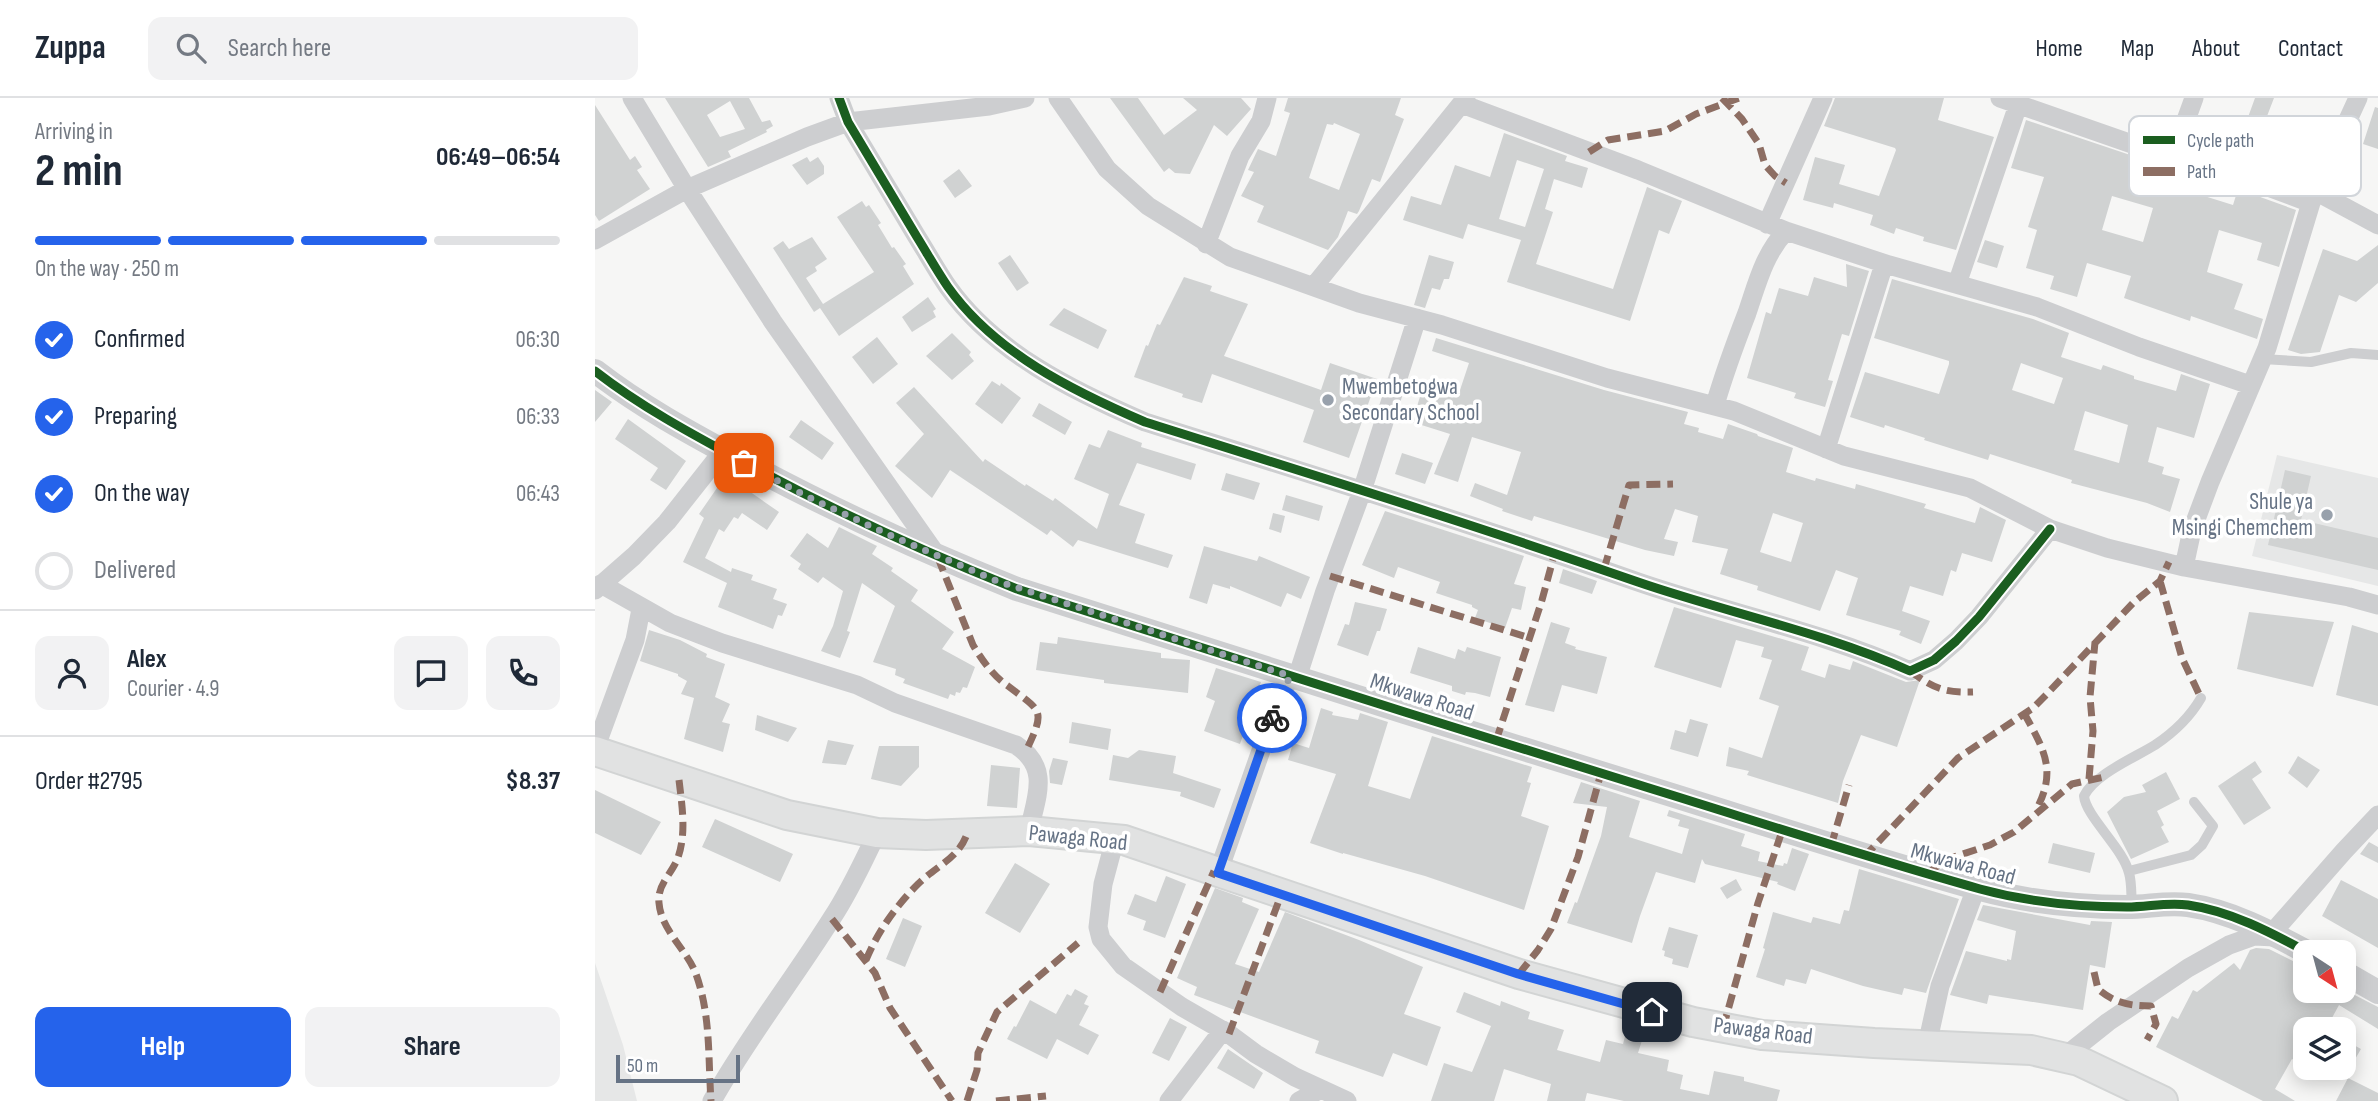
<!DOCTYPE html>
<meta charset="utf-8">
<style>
body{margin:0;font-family:"Sofia Sans Condensed",sans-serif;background:#f2f2f3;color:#1f2937;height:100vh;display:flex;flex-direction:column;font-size:26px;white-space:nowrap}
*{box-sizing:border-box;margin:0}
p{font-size:23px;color:#747a83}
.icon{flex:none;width:38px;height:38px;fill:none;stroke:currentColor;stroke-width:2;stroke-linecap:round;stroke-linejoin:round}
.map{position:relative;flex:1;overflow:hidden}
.panel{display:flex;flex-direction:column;background:#fff;width:595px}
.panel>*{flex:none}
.needle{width:46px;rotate:144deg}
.tools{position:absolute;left:1698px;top:842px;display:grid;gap:14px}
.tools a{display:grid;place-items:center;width:63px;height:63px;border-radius:14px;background:#fff;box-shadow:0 4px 18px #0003;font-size:35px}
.scale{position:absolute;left:21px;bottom:18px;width:124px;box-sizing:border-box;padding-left:7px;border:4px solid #667385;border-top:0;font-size:19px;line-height:24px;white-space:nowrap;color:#667385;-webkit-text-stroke:5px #fff;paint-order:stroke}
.pin{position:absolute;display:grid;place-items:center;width:60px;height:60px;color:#fff;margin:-30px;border-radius:14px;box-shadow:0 4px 10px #0006}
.courier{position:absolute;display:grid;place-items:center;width:70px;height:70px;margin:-35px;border:5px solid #2563eb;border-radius:50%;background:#fff;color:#222;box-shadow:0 2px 9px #0007}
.overview em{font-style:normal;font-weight:700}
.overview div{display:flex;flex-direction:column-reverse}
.overview{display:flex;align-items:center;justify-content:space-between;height:119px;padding:0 35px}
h1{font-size:46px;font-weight:700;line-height:52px}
.bar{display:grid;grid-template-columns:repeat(4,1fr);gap:10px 7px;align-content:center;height:84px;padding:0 35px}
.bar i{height:9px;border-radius:5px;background:#e0e1e3}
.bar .selected{background:#2563eb}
.bar p{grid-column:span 4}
.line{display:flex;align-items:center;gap:18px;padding:0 35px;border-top:2px solid #e0e1e3}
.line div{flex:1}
.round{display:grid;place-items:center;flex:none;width:74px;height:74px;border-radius:14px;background:#f2f2f3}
ol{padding:0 35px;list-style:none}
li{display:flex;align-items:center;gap:21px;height:77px}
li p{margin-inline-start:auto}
li .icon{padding:7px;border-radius:50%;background:#2563eb;color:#fff;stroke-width:4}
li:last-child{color:#747a83}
li i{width:38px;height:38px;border:4px solid #e0e1e3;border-radius:50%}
.action{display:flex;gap:14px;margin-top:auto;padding:14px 35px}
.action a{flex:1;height:80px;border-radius:14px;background:#2563eb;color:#fff;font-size:28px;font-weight:700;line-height:80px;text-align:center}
.action a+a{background:#f2f2f3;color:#1f2937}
header{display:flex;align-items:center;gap:42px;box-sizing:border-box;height:98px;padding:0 35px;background:#fff;border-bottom:2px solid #e0e1e3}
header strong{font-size:33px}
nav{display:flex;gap:38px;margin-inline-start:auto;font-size:24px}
.search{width:490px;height:63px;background:#f2f2f3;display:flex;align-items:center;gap:18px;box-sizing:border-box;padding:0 24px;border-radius:14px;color:#747a83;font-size:26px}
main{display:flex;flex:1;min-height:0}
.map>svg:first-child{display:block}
.built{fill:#e6e7e7}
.building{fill:#d0d2d2;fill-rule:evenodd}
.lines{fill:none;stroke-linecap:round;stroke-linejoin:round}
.secondary-casing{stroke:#d2d4d4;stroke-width:32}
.service{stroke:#cdced0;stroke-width:10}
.minor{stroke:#cdced0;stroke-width:19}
.tertiary{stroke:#cdced0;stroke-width:24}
.secondary{stroke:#e1e2e2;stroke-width:28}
.quiet{stroke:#8d6e63;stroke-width:7;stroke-dasharray:14 7;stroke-linecap:butt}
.cycleway-casing{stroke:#fff;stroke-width:13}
.cycleway{stroke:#1b5e20;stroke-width:9}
.done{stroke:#98a1ac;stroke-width:7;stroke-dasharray:0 12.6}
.route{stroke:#2563eb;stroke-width:9}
.poi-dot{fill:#98a1ac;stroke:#fff;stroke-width:2.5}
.labels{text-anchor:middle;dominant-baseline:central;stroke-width:7;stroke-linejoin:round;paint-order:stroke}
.poi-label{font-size:23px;fill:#667385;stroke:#fff;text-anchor:start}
.street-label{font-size:23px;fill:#667385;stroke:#fff}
.key{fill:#fff;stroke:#d1d5da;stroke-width:2}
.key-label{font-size:19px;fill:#667385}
</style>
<header>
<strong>Zuppa</strong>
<div class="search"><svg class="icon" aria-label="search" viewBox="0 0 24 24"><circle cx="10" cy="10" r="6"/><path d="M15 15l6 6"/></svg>Search here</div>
<nav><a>Home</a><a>Map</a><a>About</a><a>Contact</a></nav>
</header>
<main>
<section class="panel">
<div class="overview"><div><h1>2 min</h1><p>Arriving in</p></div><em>06:49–06:54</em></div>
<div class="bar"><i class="selected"></i><i class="selected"></i><i class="selected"></i><i></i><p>On the way · 250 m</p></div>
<ol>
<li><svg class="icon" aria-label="check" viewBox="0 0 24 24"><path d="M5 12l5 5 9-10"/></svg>Confirmed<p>06:30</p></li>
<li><svg class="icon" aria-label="check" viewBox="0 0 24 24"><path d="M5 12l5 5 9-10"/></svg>Preparing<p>06:33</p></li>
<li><svg class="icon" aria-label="check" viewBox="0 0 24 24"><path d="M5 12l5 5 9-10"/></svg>On the way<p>06:43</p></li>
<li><i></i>Delivered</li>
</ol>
<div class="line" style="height:126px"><a class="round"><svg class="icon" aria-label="person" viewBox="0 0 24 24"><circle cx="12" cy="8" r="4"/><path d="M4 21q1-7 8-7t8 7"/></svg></a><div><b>Alex</b><p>Courier · 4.9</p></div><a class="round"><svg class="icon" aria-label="chat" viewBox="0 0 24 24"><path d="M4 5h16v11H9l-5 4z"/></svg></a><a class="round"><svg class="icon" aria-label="phone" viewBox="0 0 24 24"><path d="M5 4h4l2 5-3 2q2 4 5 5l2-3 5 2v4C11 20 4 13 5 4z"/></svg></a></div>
<div class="line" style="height:91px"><div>Order #2795</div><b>$8.37</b></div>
<div class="action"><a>Help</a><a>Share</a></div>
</section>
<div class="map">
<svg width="1783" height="1003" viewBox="0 0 1783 1003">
<rect width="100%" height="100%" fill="#f6f6f5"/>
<!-- built -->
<path class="built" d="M1682,357L1783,380V488L1657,458Z
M0,865L28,947L42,1003H0Z"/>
<!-- building -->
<path class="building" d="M70,0H154L167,24L175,22L178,28L171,32L172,34L133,53L136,59L113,69ZM135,3L150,31L125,39L112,17Z
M515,0H543L569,37L602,12L588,0H646L656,11L632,38L619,27L595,76L580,75L574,70L569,74Z
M693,0H806L800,17L809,21L785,84L777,81L764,113L762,116L753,113L743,139L733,152L662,124L669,108L646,98L659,74L653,72L663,51L681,58L695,15L689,13ZM739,25L765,36L744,92L714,80L732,26L738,27Z
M1240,0H1349L1343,22L1399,39L1361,152L1328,143L1329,139L1301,130L1299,136L1275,127L1278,117L1239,105L1238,110L1208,102L1220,59L1250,67L1244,86L1284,98L1301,52L1300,50L1229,28Z
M1660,0H1679L1664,39L1648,33Z
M0,7L35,62L40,58L47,69L42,72L55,91L4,123L0,117Z
M1780,9L1783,10V51L1768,46Z
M1431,22L1559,65L1558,68L1594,78L1590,92L1638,107L1643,91L1701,112L1684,169L1662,162L1667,145L1624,132L1617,156L1612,174L1648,186L1639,211L1668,221L1662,241L1596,218L1595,223L1529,200L1536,178L1492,165L1482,199L1455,191L1459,178L1431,170L1442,132L1433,129L1449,79L1416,70ZM1517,98L1558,110L1548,144L1507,132Z
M909,35L972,58L970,63L993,70L987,90L959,81L950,111L958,114L941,166L1018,191L1052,89L1087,103L1074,136L1064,132L1035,223L912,184L926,142L873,126L868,141L808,122L816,98L846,107L860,67L895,79ZM922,62L949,71L930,129L904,121Z
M212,59L215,64L223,59L229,68V76L212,87L197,67Z
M364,71L377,88L360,100L348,83Z
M267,103L271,109L274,107L286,125L283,127L297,150L299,149L311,166L308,168L319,186L244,238L225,210L219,214L178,150L188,143L194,151L217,139L232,161L220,169L222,173L211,180L228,206L279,174L242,119Z
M1390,142L1409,148L1402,170L1382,164Z
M1783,147V185L1761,204L1744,197L1725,254L1706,256L1693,252L1728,151L1762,163Z
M415,157L434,185L422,193L403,165Z
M834,157L859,164L854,181H849L845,192L837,190L830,210L819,207Z
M1251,166L1274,173L1254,238L1247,236L1233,282L1238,283L1230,309L1199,300L1201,295L1152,280L1171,214L1176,216L1184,190L1213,198L1219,179L1252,189Z
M589,179L617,188L615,193L653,206L629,258L726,292L735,265L782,281L754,360L708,344L719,312L617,276L607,305L587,299L588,296L539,279L551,247L553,248L562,226L565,227Z
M1297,181L1438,221L1474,235L1466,259L1506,272L1508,267L1539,278V281L1581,293L1586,276L1615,286L1599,340L1562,329L1553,364L1569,369L1567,376L1585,381L1575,414L1552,405L1476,385L1477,382L1395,356L1393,362L1329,342L1330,340L1290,327L1289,330L1255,319L1270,274L1344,296L1354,266V263L1279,240ZM1426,265L1468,280L1459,306L1417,292ZM1490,313L1533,327L1524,365L1479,352Z
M333,199L341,211L338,213L341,219L317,234L307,219Z
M469,210L512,232L503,251L454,227Z
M357,235L376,254L374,257L379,263L357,282L331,258Z
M282,239L303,266L278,286L257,259Z
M841,240L1009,292L1093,314L1089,326L1104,330L1103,334L1128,341L1133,326L1162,336L1163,338L1198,350L1191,374L1220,383L1221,380L1260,391L1261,386L1331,406L1329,410L1380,425L1385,409L1411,422L1397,464L1367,455L1361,474L1356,472L1348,498L1315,488L1307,513L1335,523L1326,546L1304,537L1306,533L1251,517L1263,480L1241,472L1225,513L1162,492L1163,488L1125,476L1133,451L1097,444L1103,418L1080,411L1069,441L1083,444L1079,458L1050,452L939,418L937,423L907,413L908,411L875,398L880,385L912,397L926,354L877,339L863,384L839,376L855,336L817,324L830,283L865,292L874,265L837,253ZM1178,415L1208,425L1196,464L1165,454Z
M397,283L405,288L406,285L426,300L407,326L380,306Z
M319,289L388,364L390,361L430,388L431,386L458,403L460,400L502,431L514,396L479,381L494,346L505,350L513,332L547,345L546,349L601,366L596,382L542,365L524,407L550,416L540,445L578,457L573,470L483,442L478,449L456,432L452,437L355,372L337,400L300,368L329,336L301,305Z
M0,292L17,304L0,324Z
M444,305L477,324L470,337L437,318Z
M33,321L91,363L71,392L55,382L63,370L20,341Z
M206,322L239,345L227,362L194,339Z
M807,355L838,365L830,386L800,376Z
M1690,372L1716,378L1706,422L1783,440V472L1673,447Z
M631,375L665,385L659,402L626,392Z
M131,377L184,414L172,432L147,415L143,421L139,419L129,434L124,431L110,460L136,474L137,470L158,477L156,482L182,491L178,501L192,506L187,518L183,517L178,531L123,509L132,485L88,464L109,420L104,416Z
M691,397L728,408L724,423L687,412Z
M790,413L929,458L919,486L931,489L926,512L917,510L910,530L880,520L883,512L877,509V507L841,495L845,484L803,469L799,480L767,467Z
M678,415L690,418L686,435L674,431Z
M244,429L282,448L277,456L298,470L296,473L323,492L316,503L359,534L347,551L380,569L372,590L368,589L365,595L361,594L360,598L355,596L353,601L308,585L310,581L300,577L301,571L278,564L300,508L267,485L252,533L255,534L245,560L226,553L238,528L248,493L228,479L223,485L203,471L206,466L195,458L212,435L233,450Z
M609,448L662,463L664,458L715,479L706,501L692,495L686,509L635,488V491L618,486L612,506L594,500Z
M968,471L1002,483L997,496L964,485Z
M760,504L792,511L785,533H782L773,558L742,547L750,526L754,527Z
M1079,509L1214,549L1206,572L1230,580L1234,566L1255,572L1258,563L1311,584L1325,582L1302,649L1266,637L1248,683L1243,705L1152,677L1154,673L1131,668L1134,649L1167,660L1184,608L1164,601L1177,562L1166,559L1169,549L1141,542L1126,590L1059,569Z
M1654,514L1739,524L1718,589L1642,571Z
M956,524L975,530L970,545L981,549L980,551L1012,559L1002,596L967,587L959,614L930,607Z
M1757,527L1783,535V608L1741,597Z
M54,532L85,542L112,556L111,559L130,566L120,599L135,606L127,624L135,626L128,654L89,641L99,600L86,596L92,583L83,578V576L45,563Z
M463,539L566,555V560L595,562L593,595L509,585V582L441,572L445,544L462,546Z
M823,549L860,561L863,551L870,554L872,549L906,559L895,599L880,595L871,594L870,597L857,593V588L815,575Z
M621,570L666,584L645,646L609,633L620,603L611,599Z
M726,610L738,614L737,617L763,622L765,615L793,624L773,688L815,701L837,638L937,669L932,684L936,685L926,718L954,728L929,812L830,778L748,755V756L715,745L741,676L693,662L698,645L714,650Z
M162,617L202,630L193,644L160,632Z
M1095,621L1113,626L1103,659L1075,651L1080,632L1091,635Z
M477,624L516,631L513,652L474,645Z
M233,642L259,647L251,667L227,665Z
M284,648H324V669L306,688L276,681Z
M544,652L581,658L578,675L626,691L619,710L585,698L586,694L514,682L518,657L533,660Z
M1703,658L1725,672L1712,690L1693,675Z
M458,660L473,663L467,687L455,685L454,673Z
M1660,663L1667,674L1657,681L1676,710L1649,727L1623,688Z
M396,667L425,670L422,710L392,708Z
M1571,674L1585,701L1562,713L1569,727L1566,729L1574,744L1536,761L1512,714L1529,699L1551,694L1547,687Z
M986,684L1045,703L1034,739L1087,756L1094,731L1083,728L1085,722L1072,718L1074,712L1150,736L1146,748L1165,754L1163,763L1188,768L1189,765L1192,766L1197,750L1214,756L1200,793L1182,786L1183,784L1110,766L1107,761L1100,785L1061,774L1045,818L1037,845L972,825L980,804L982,805L1006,738L1012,709L978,705Z
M0,692L66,724L46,757L0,735Z
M120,721L198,756L185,784L107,749Z
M1774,744L1783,749V765L1765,756Z
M1458,745L1500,755L1495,775L1453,765Z
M420,765L455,786L425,835L390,815Z
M1264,771L1364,801L1331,895L1309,890L1307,897L1268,888L1216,871L1211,886L1191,881L1189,888L1161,879L1170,851L1168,850L1178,814L1216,825L1218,819L1245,826L1249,812L1254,813Z
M571,778L591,786L570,840L548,832L551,823L532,816L540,796L561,804Z
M1141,781L1147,792L1132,801L1125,790Z
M1746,782L1783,801V850L1727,818Z
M620,790L648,800L647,804L664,811L640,866L664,874L690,814L764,842L828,869L809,916L846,929L832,968L798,955L788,979L720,955L724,943L599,897L602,889L582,880Z
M1388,807L1495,827L1496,823L1517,824L1510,870L1495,867L1488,912L1394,897L1392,906L1355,897L1371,853L1412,863V861L1416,862L1421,833L1382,822Z
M308,820L327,828L310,869L291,861Z
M1074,829L1103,837L1093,870L1077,866L1078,861L1069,858L1070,853L1067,852Z
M1661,850L1674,851L1710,869V892H1750L1783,909V931L1744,907L1731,931H1710V968L1697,961L1680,991L1700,1003H1668L1561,949L1577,918L1583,921L1598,892L1602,894L1639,865L1645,872L1655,852Z
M480,891L493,898L489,906L494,908L484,927L504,937L493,957L462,941L452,961L412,941L419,928L421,929L435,902L461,916L472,896L476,898Z
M869,894L905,908L906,903L935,914L933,921L969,932L962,952L1005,964L1011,942L1028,946L1032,931L1049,936L1043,955L1074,962L1072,973L1088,977L1085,991L1114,997L1119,973L1149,979V983L1185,992L1182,1003H1029L992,995L990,1003H952L956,986L909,971L899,1003H836L849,965L877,974L896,928L861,914Z
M575,920L592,929L574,963L557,955Z
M1748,941L1766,951L1748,982Z
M633,951L668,975L659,991L622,970Z
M1753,980L1783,995V1003H1741Z"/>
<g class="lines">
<defs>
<path id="secondary" d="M0,653L192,717L282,735L331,737L434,733L529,742L924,876L1098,924L1167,937L1279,945L1436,952L1484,963L1568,1003"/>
</defs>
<!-- secondary casing -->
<use href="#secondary" class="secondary-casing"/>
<!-- service -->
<path class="service" d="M1667,261L1716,264L1756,255L1783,257
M1534,773L1596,757L1607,747L1618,728L1599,704
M1537,808C1536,798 1537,785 1534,775C1528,750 1491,719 1489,698C1500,676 1539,660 1560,647C1578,635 1595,619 1606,600"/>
<!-- minor -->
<path class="minor" d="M37,0L92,91L178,224L343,459
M244,0L253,24C276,62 299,101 322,139C332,155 342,173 353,189C400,255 478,293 550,324C715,376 880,427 1043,484C1133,515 1228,534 1315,573L1339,562L1361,543L1384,519L1455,431
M463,0L512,71L553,108L635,159L764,205L847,227L1012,280L1139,313L1249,358L1375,390L1455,431L1512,450L1589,469L1754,499L1783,507
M1405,0L1537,46L1641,77L1716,105
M867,6L1043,72L1191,133L1294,167L1442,209L1544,249L1655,287
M1578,58L1599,0
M1720,93L1783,127
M1172,126L1228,0
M0,142L92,91L212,39L253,24L394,8L430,0
M611,146L645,58L666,23L672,0
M1362,186L1423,7
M719,188L871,0
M1120,307C1129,276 1140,246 1152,215C1162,186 1169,156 1191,133
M1231,351L1289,166
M1589,469L1597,432L1615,384L1672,250L1718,98L1763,0
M6,486L75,525L127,545L262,587L300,605L421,647C456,670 441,699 434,733
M0,492L39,458L72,424L128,353
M702,580L730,493L767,393L822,220
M0,651L40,542L46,511
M520,741L508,786L503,829L506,841L528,868L587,909L634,936L661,956L700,979L752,1003
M623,775L682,607L695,578
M1677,835L1749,753L1783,717
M1332,947L1345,888L1381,790
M1469,959L1513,924L1593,870L1634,847L1659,838L1680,839
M117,1003C153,939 198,882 237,820C255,793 268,764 282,735
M574,1003L628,932
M704,1003L726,991"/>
<!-- tertiary -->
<path class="tertiary" d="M0,273C45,308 95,335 145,362C235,411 327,453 422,491C632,558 843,625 1054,690C1164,724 1274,760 1385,791C1433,804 1482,809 1532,809C1553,809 1572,804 1593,807C1635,813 1675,834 1712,854
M1748,874L1783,894"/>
<!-- secondary -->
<use href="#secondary" class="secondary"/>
<!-- quiet -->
<path class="quiet" d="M1127,0L1147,21L1164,46L1170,67L1180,78L1191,85
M994,54L1013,42L1070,33L1101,16L1144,0
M1631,74L1640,45
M343,460L378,547C387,562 398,578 413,588C447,614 451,611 431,653
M1009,471L1034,387L1078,386
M735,478L935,540
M1565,483L1587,560L1606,600
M1315,573C1338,590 1349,595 1378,594
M1429,615C1448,650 1463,672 1441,712
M901,643L947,502L960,454
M1494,681L1498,633L1495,599L1500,544
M84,682C87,708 92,737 82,762C75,778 62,787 64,805C66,832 92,852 101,876C116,918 113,960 116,1003
M1236,748L1254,687
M1269,759L1363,660L1438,610L1450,598L1539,504L1565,483L1574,464
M1332,776L1350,762L1395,747L1419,734L1477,686L1509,679
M237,821L280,875L295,910L357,1003
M271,862C283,833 301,808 323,786C341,768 363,761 372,736
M1499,874L1503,891C1519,905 1535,908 1556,908L1561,926L1552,942
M924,876L943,852L956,831L983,759L1006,675
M565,894L619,773
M1128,930L1163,805L1187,733
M634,936L686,797
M372,1003L382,972L383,955L402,914L483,845
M401,1003L451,998"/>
<defs>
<path id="cycleway" d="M244,0L253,24C276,62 299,101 322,139C332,155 342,173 353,189C400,255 478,293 550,324C715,376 880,427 1043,484C1133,515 1228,534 1315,573L1339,562L1361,543L1384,519L1455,431
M0,273C45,308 95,335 145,362C235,411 327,453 422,491C632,558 843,625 1054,690C1164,724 1274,760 1385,791C1433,804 1482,809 1532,809C1553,809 1572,804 1593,807C1635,813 1675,834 1712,854"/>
</defs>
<!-- cycleway casing -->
<use href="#cycleway" class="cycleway-casing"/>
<!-- cycleway -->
<use href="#cycleway" class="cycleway"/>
</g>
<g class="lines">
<!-- done -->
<path class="done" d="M149,365L213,399L299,439L402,483L695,578L677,620"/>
<!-- route -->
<path class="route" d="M677,620L623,775L923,876L1057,914"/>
</g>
<!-- markers -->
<g class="poi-dot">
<circle cx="733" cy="302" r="7"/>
<circle cx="1732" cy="417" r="7"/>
</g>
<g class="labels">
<!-- poi labels -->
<g class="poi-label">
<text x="747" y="289">Mwembetogwa<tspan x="747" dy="26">Secondary School</tspan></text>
<text x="1718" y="404" text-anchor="end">Shule ya<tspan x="1718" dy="26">Msingi Chemchem</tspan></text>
</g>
<!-- street labels -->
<g class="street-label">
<text transform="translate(827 599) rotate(18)">Mkwawa Road</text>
<text transform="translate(483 740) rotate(6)">Pawaga Road</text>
<text transform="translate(1368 766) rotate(15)">Mkwawa Road</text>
<text transform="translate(1168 933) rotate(7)">Pawaga Road</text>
</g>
</g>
<!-- legend -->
<rect x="1534" y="18" width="232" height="80" rx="10" class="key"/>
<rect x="1548" y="38" width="32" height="8" fill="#1b5e20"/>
<rect x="1548" y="69" width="32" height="9" fill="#8d6e63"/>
<g class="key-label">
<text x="1592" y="49">Cycle path</text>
<text x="1592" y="80">Path</text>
</g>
</svg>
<div class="tools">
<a><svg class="needle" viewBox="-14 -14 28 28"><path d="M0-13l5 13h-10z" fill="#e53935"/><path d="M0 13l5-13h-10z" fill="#747a83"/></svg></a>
<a><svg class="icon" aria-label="layers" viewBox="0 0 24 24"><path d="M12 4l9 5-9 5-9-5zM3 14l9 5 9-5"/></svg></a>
</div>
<div class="scale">50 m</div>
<div class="pin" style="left:149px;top:365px;background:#ea580c"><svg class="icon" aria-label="bag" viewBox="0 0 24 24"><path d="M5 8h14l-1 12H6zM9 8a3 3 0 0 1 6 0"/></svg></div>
<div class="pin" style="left:1057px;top:914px;background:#1f2937"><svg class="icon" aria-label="home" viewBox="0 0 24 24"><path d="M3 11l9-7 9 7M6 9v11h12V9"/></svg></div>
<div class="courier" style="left:677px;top:620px"><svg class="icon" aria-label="bike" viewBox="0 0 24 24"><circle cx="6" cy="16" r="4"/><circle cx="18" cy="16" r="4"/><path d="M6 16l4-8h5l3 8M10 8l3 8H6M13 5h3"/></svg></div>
</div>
</main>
